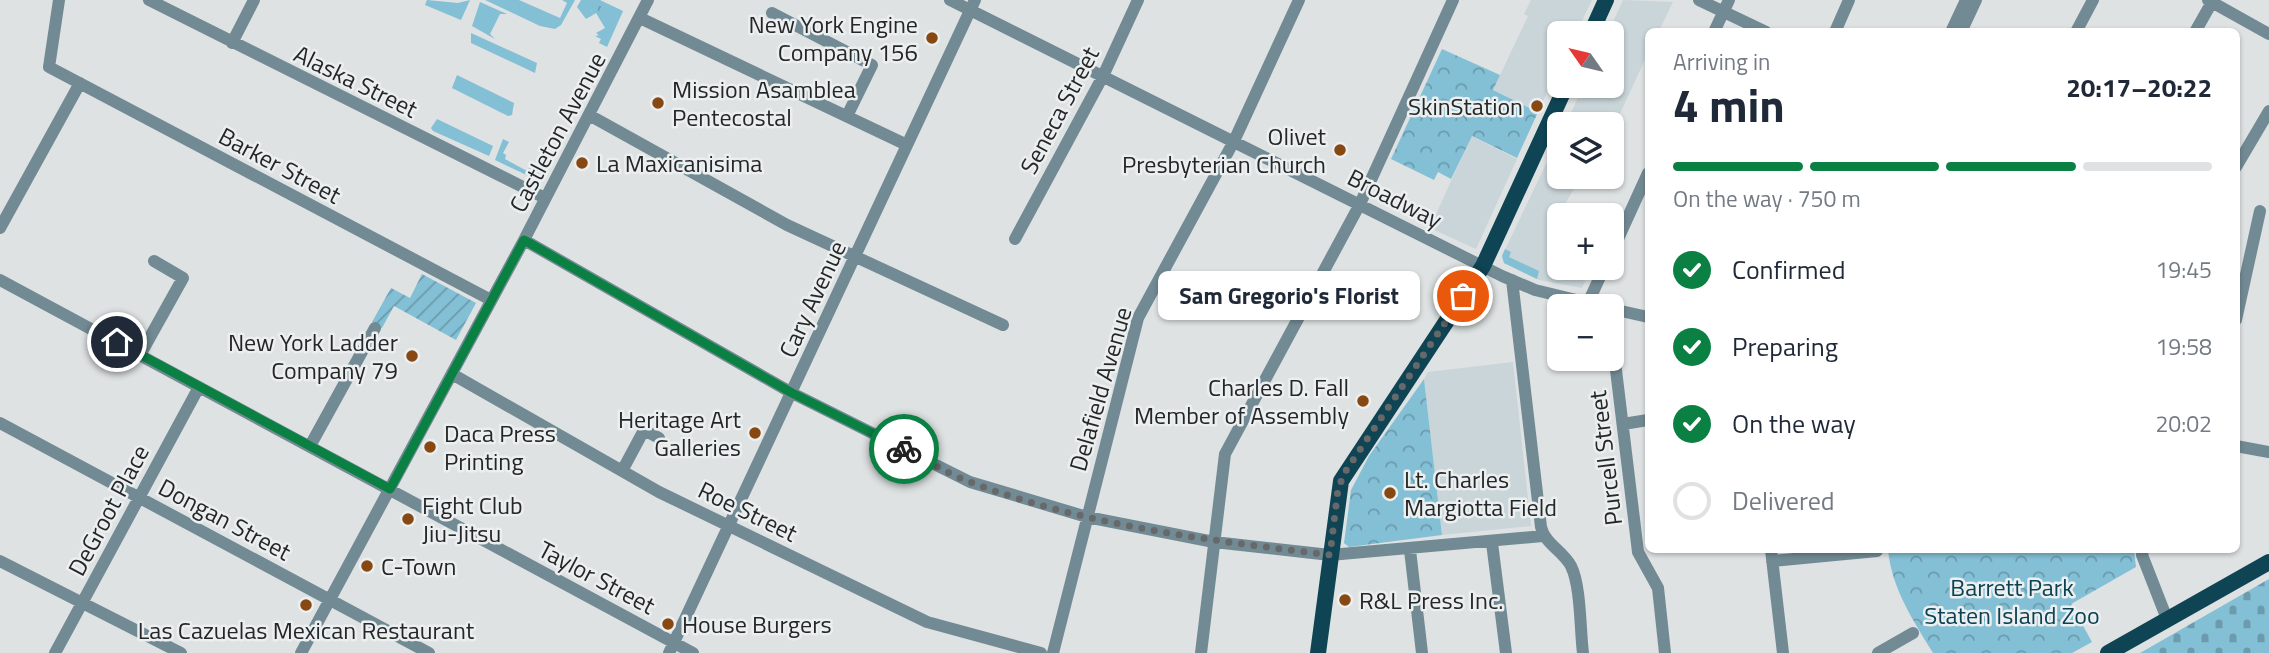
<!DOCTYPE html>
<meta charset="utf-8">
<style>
body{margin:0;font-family:"Titillium Web",sans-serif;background:#f6f6f7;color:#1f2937;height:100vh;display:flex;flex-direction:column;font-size:26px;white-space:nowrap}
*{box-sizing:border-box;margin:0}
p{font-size:23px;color:#747a83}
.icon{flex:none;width:38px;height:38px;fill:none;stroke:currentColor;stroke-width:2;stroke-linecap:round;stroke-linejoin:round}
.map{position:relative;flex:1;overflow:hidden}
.panel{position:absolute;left:1645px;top:28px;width:595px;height:525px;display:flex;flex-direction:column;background:#fff;border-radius:10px;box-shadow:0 2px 5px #0004}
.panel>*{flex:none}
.needle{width:46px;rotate:304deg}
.fabs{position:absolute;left:1547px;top:21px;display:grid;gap:14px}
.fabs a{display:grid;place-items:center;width:77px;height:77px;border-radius:10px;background:#fff;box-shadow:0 2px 5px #0004;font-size:35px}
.pin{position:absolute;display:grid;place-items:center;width:60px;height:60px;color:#fff;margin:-30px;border:4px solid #fff;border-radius:50%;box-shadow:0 2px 7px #0007}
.courier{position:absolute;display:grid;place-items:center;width:70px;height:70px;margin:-35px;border:5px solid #0b8043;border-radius:50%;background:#fff;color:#222;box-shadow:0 2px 9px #0007}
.bubble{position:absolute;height:49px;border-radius:10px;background:#fff;box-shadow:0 2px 5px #0004;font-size:23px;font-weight:700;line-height:49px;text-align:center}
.head em{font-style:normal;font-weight:700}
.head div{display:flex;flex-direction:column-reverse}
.head{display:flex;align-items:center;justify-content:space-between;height:119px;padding:0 28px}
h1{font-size:46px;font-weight:700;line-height:52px}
.bar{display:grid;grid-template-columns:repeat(4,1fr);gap:10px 7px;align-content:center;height:84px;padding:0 28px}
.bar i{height:9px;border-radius:5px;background:#e0e1e3}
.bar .current{background:#0b8043}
.bar p{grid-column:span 4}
ol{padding:0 28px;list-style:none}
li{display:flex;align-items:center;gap:21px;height:77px}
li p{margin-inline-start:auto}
li .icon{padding:7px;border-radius:50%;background:#0b8043;color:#fff;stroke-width:4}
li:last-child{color:#747a83}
li i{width:38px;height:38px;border:4px solid #e0e1e3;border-radius:50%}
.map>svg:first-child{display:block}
.built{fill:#c9d5d9}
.grass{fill:#83bfd5}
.cemetery{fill:url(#cemetery-stones)}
.park{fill:url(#park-crowns)}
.garden{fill:url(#garden-furrows)}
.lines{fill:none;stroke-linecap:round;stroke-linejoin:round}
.minor{stroke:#728a94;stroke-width:12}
.major{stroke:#0f4454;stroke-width:16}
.done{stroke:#666869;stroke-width:7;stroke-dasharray:0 12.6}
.route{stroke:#0b8043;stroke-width:9}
.poi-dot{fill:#884811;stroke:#ebeff0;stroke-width:2.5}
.labels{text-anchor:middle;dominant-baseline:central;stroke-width:5;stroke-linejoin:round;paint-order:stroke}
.poi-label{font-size:24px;fill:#252627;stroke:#ebeff0;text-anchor:start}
.street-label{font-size:24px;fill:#252627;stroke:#ebeff0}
.park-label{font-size:24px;fill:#0b4152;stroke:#ebeff0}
</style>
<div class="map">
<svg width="2269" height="653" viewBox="0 0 2269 653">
<defs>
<pattern id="cemetery-stones" width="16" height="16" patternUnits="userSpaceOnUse" patternTransform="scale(1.75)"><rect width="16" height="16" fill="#83bfd5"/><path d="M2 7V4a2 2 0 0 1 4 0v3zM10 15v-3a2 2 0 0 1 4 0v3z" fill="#6b9bad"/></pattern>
<pattern id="park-crowns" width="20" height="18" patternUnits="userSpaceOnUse" patternTransform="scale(1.75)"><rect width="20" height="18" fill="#83bfd5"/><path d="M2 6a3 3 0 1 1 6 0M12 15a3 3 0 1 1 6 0" fill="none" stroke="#6b9bad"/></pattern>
<pattern id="garden-furrows" width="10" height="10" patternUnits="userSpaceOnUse" patternTransform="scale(1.75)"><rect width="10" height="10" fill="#83bfd5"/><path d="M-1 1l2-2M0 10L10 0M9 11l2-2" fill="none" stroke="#6b9bad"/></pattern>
</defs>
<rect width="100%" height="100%" fill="#dee2e3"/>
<!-- built -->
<path class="built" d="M1531,0H1592L1576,33H1559V67L1538,112L1493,90L1528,16L1524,14Z
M1623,0L1673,2L1659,31L1648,32V53L1612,131V124H1566L1583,86H1612V33H1608Z
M1471,136L1517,159L1476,249L1430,228Z
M1559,137V177H1581L1562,209L1571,215H1559V268H1591L1582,288L1539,280L1504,263L1502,256Z
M1513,362L1531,526L1442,535L1424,379L1428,372Z"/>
<!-- grass -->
<path class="grass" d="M427,0L458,3L470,0L461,20L425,5Z
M485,0H519L560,18L567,3L562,0H575L561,25L555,29L540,26Z
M581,0H600L623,11L607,47L599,43L601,39L595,36L600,35L617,16L591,10L593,15L586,19L577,7Z
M480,2L507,14H500L490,34L495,39L472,26Z
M471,33L537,63L535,73L471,43Z
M457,75L514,103L512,115L508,116L452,88Z
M437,119L493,146L489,156L433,131L431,128Z
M503,139L509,142L503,153L506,155L505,159L527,171L529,168L540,174L537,180L495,160Z
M1505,249L1511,252L1509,257L1539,271L1537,279L1504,263L1502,256Z"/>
<!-- cemetery -->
<path class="cemetery" d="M2269,579V653H2140Z"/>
<!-- park -->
<path class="park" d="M595,3L617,16L610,30L600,36L596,33L605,28L596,13L593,15L591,10Z
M1442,49L1500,75L1493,90L1538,112L1517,158L1472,136L1451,179L1438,172L1434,180L1391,159Z
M1424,379L1442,535L1349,547L1344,543L1351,490L1369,456Z
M1888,550H2134L2136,567L2071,604L2092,642L2072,653H1933C1913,620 1892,589 1888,550Z"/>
<!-- garden -->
<path class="garden" d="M422,274L476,303L456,340L394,306L382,328L372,322L391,288L410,298Z"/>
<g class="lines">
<!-- minor -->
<path class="minor" d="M59,0L49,67L491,300
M149,0L545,198
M950,0L1502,276L1535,290L1601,306
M1699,0L1766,32
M2208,0L2269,34
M772,13L872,65L847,116
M640,18L907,145
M1714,32L1729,0
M1835,32L1849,0
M1951,32L1966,0
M1961,32L1976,0
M2076,32L2093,0
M2195,32L2212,2
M232,43L254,0
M589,115L787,225L1003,325
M2236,167L2269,111
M0,228L80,83
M1015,239L1103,76L1138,0
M524,240L792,393L970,482L1087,517L1214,542L1330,555L1543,536
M1612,252L1648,173
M0,280L693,653
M1512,280L1541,527C1545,544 1563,551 1571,566C1581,586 1580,630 1583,653
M1588,303L1604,268
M1612,309L1648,317
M2236,320L2260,211
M1612,337L1638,552L1658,588L1665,653
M140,355L183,278L154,261
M452,374L659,492L927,622L1041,653
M0,423L429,653
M1623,424L1648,420
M310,446L375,328
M2236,446L2269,452
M622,471L644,430L659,438
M1492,543L1506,653
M1410,550L1422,653
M1771,550L1783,653
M2143,550L2142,555L2167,619
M0,561L181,653
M1772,561L1877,551
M55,653L199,387
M301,653L524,240L648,0
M669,653L975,0
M1053,653L1138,318L1234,141L1299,0
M1201,653L1225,454L1360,204L1453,0
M1878,653L1913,633"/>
<!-- major -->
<path class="major" d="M1591,33L1606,0
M1318,653L1341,481L1483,266L1566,86
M2108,653L2269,562"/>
</g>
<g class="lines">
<!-- done -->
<path class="done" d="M904,449C926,460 948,474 970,482C1086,526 1208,540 1330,555L1338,489L1345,472L1463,296"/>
<!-- route -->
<path class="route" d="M117,342L390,489L524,240L792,393L904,449"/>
</g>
<!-- markers -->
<g class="poi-dot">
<circle cx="932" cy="38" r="7"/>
<circle cx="658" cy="103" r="7"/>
<circle cx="1537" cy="106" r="7"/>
<circle cx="1340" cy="150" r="7"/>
<circle cx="582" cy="163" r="7"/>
<circle cx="412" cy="356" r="7"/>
<circle cx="1363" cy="401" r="7"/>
<circle cx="755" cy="433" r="7"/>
<circle cx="430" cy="447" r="7"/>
<circle cx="1390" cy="493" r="7"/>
<circle cx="408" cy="519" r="7"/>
<circle cx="367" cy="566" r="7"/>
<circle cx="1345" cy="600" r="7"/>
<circle cx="306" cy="605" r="7"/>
<circle cx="668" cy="624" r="7"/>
</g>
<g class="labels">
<!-- poi labels -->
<g class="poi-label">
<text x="918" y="24" text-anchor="end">New York Engine<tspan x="918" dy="28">Company 156</tspan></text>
<text x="672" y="89">Mission Asamblea<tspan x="672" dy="28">Pentecostal</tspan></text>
<text x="1523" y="106" text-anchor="end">SkinStation</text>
<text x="1326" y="136" text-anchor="end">Olivet<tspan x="1326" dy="28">Presbyterian Church</tspan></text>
<text x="596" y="163">La Maxicanisima</text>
<text x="398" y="342" text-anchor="end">New York Ladder<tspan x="398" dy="28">Company 79</tspan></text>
<text x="1349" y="387" text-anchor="end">Charles D. Fall<tspan x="1349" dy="28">Member of Assembly</tspan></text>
<text x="741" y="419" text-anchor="end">Heritage Art<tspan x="741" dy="28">Galleries</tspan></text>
<text x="444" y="433">Daca Press<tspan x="444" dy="28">Printing</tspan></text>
<text x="1404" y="479">Lt. Charles<tspan x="1404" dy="28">Margiotta Field</tspan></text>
<text x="422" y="505">Fight Club<tspan x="422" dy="28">Jiu-Jitsu</tspan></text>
<text x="381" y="566">C-Town</text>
<text x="1359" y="600">R&amp;L Press Inc.</text>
<text x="682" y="624">House Burgers</text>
<text x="306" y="630" text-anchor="middle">Las Cazuelas Mexican Restaurant</text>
</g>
<!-- street labels -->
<g class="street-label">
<text transform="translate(356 81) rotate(26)">Alaska Street</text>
<text transform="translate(1059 110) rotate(-62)">Seneca Street</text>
<text transform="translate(557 132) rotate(-62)">Castleton Avenue</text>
<text transform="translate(280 165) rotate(28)">Barker Street</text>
<text transform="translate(1395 198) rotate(27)">Broadway</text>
<text transform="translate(812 299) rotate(-65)">Cary Avenue</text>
<text transform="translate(1100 389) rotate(-74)">Delafield Avenue</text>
<text transform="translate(1605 458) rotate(-97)">Purcell Street</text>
<text transform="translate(108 510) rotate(-62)">DeGroot Place</text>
<text transform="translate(748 511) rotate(26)">Roe Street</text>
<text transform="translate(225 519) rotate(28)">Dongan Street</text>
<text transform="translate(597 577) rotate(28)">Taylor Street</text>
</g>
<!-- park labels -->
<g class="park-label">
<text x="2012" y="587">Barrett Park<tspan x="2012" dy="28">Staten Island Zoo</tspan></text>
</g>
</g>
</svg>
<div class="fabs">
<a><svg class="needle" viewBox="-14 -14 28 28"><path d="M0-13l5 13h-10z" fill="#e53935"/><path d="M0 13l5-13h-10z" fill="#747a83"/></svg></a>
<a><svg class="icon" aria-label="layers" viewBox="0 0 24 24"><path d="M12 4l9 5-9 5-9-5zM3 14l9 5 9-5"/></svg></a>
<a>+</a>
<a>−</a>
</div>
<div class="pin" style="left:1463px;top:296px;background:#ea580c"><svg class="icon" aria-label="bag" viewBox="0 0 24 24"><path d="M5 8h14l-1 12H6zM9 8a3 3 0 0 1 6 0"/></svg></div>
<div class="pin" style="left:117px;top:342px;background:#1f2937"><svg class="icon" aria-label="home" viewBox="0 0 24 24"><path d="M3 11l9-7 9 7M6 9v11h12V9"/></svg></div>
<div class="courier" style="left:904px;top:449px"><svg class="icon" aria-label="bike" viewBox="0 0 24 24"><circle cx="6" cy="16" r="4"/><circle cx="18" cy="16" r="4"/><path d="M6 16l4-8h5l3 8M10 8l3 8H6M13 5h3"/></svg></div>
<div class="bubble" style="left:1158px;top:271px;width:262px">Sam Gregorio's Florist</div>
<section class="panel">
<div class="head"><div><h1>4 min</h1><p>Arriving in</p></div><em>20:17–20:22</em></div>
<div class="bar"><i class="current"></i><i class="current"></i><i class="current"></i><i></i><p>On the way · 750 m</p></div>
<ol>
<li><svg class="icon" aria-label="check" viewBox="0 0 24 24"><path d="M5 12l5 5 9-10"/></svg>Confirmed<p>19:45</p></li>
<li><svg class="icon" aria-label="check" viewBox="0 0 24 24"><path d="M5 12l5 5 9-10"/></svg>Preparing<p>19:58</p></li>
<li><svg class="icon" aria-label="check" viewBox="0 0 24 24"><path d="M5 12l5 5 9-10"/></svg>On the way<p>20:02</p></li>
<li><i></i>Delivered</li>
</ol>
</section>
</div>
